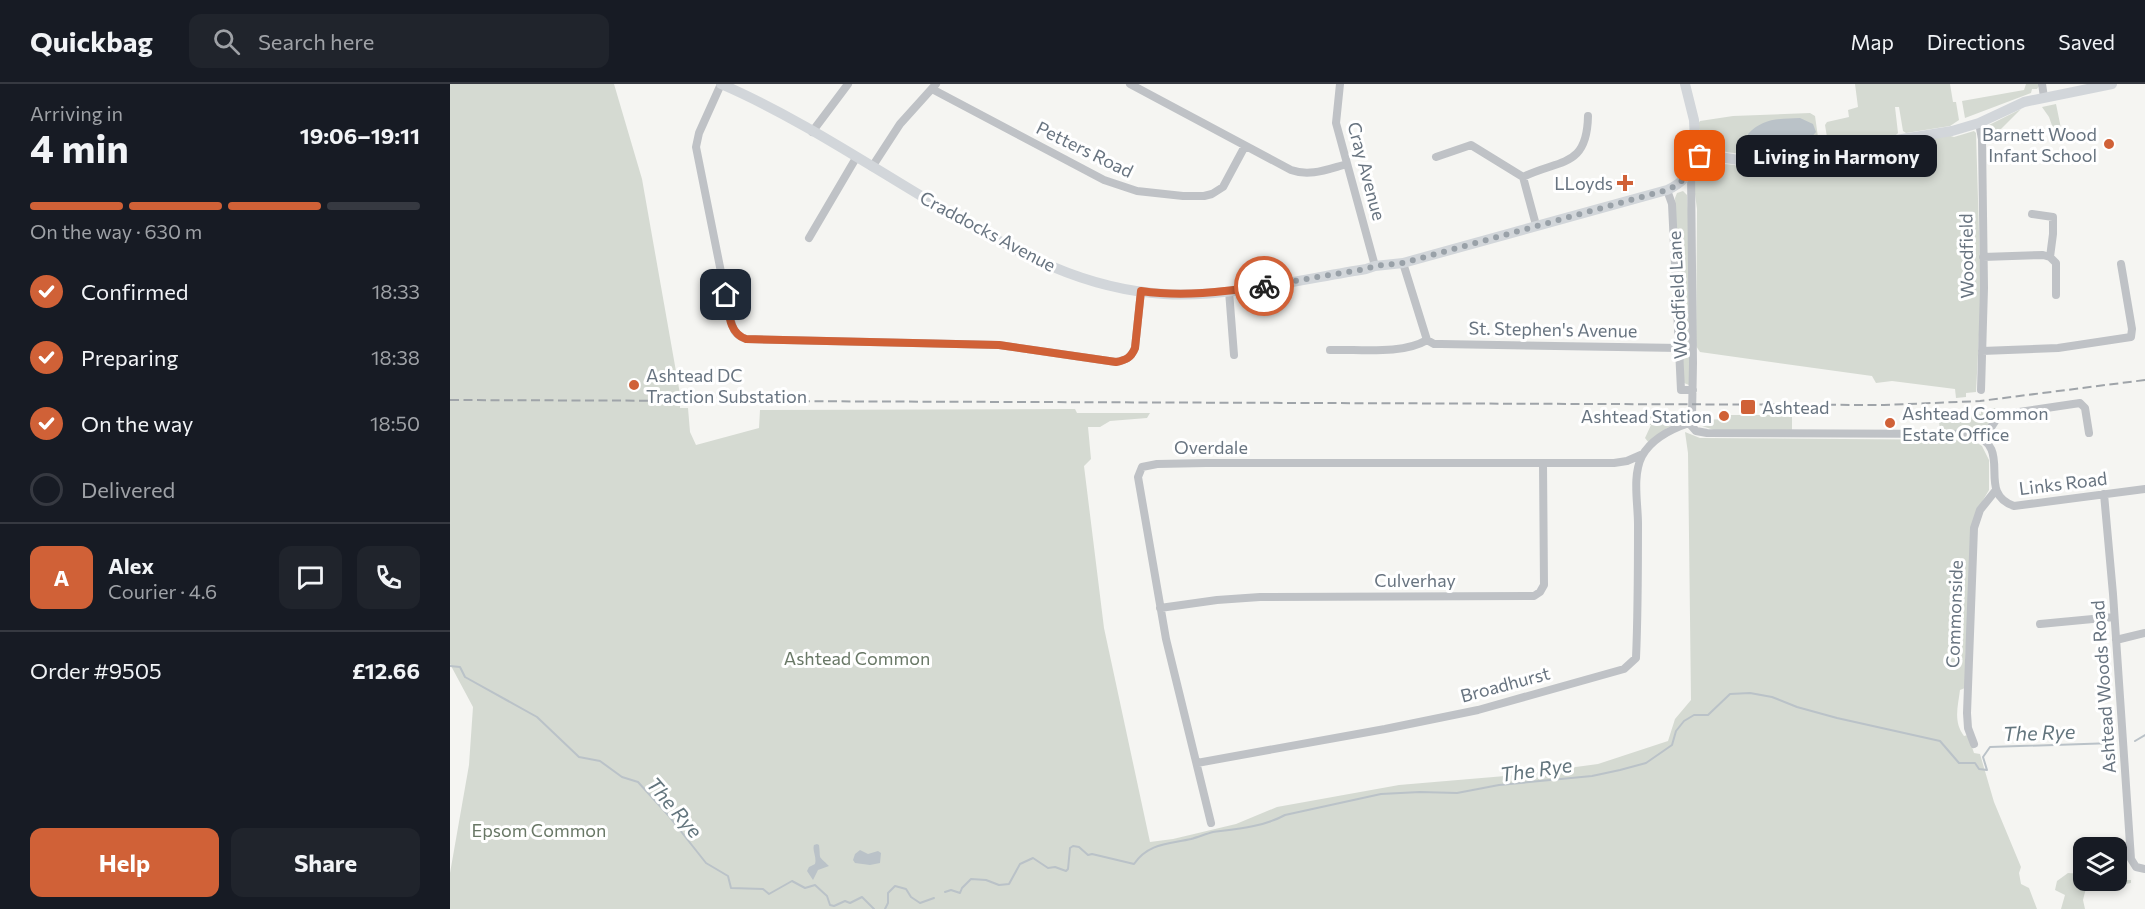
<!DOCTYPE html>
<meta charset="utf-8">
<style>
body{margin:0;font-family:Commissioner,sans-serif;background:#20242c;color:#f1f3f6;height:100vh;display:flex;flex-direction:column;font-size:22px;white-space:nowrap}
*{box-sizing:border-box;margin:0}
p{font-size:20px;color:#9ea1a6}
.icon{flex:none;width:33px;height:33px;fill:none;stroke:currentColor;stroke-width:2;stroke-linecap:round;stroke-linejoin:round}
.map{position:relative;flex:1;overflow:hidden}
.side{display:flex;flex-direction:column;background:#171b24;width:450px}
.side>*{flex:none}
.tools{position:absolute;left:1623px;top:753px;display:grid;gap:12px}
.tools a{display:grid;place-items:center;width:54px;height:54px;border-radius:12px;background:#171b24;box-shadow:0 3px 9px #0003;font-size:30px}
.pin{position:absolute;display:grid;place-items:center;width:51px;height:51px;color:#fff;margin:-26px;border-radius:12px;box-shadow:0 3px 9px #0006}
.courier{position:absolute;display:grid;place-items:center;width:60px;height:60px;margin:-30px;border:4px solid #d06137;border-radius:50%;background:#fff;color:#222;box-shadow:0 2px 8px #0007}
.bubble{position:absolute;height:42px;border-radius:12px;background:#171b24;box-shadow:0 3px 9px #0003;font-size:20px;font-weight:700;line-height:42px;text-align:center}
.overview em{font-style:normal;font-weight:700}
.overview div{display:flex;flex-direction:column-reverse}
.overview{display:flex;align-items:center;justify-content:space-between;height:102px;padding:0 30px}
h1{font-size:39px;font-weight:700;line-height:45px}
.bar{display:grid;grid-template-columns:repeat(4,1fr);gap:9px 6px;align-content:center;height:72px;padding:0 30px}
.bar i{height:8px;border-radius:4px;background:#363941}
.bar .active{background:#d06137}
.bar p{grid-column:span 4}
.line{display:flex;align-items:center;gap:15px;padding:0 30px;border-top:2px solid #363941}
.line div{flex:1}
.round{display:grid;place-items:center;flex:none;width:63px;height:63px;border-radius:12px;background:#20242c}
ol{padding:0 30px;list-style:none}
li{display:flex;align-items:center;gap:18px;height:66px}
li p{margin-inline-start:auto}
li .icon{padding:6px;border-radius:50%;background:#d06137;color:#fff;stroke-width:4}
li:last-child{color:#9ea1a6}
li i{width:33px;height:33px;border:3px solid #363941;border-radius:50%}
.action{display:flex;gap:12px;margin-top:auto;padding:12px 30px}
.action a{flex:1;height:69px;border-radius:12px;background:#d06137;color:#fff;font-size:24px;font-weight:700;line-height:69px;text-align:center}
.action a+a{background:#20242c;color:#f1f3f6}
header{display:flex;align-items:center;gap:36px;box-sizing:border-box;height:84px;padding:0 30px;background:#171b24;border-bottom:2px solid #363941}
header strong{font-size:28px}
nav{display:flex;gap:33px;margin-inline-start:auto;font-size:21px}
.search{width:420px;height:54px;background:#20242c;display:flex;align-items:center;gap:15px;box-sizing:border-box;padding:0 21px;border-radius:12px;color:#9ea1a6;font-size:22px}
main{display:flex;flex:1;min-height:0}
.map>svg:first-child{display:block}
.green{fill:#d5dad2}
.water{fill:#bac2c8}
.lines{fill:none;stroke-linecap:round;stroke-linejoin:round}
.stream{stroke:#bac2c8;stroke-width:2}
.street{stroke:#bfc2c6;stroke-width:8}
.secondary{stroke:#d2d6da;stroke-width:10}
.rail{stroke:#9fa4a9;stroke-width:2;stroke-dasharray:9 4.5;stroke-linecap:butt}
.done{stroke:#99a1a8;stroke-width:6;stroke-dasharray:0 10.8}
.route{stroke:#d06137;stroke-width:8}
.poi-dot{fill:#d06137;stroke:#fff;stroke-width:2}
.labels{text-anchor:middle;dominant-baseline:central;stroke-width:6;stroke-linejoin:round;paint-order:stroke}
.poi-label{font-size:18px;fill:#687480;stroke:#fff;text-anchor:end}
.street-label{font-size:18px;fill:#687480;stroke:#fff}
.park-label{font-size:18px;fill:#697866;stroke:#fff}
.water-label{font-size:20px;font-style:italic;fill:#63757d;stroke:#fff}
</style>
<header>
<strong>Quickbag</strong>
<div class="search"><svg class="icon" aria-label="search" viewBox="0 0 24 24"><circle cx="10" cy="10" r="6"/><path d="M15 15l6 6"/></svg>Search here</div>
<nav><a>Map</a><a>Directions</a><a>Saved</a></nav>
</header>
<main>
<section class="side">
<div class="overview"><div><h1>4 min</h1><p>Arriving in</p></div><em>19:06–19:11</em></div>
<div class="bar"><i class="active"></i><i class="active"></i><i class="active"></i><i></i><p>On the way · 630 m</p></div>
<ol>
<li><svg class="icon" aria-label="check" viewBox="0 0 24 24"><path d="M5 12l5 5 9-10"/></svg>Confirmed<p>18:33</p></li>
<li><svg class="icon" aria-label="check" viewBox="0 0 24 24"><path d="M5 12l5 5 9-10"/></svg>Preparing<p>18:38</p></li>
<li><svg class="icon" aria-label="check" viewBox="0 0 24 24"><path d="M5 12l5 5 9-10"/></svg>On the way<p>18:50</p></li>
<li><i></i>Delivered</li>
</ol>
<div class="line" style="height:108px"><b class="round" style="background:#d06137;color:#fff">A</b><div><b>Alex</b><p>Courier · 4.6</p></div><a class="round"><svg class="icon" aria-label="chat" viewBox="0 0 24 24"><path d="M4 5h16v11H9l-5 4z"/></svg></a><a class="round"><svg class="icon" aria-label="phone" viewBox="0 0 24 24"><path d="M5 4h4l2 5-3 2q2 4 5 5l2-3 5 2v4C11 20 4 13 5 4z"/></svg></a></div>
<div class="line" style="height:78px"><div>Order #9505</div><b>£12.66</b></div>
<div class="action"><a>Help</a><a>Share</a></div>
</section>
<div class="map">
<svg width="1695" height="825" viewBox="0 0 1695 825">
<rect width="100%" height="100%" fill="#f5f5f2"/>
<!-- green -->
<path class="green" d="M0,0H164L192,95L230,310V324H238L240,348L246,361L309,344L310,326L625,325L627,329H700L697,334L660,337L650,343H638L641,375L634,382L654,544L700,758L723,755L786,740L827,723L949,701L1067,691L1148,680L1218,657L1225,635L1241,616L1238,369L1235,348L1250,354L1523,356L1532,362L1539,376V406L1526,428L1515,576V604L1510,606C1508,622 1503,638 1514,652L1518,651L1524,669L1530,670L1544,718L1571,783L1569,789L1571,800L1579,804L1587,825H0V789L19,681L23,623L0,580Z
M1405,0H1500L1503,18H1506L1509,36L1500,42L1456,49L1453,47L1449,23H1445L1448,49L1446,51L1383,61L1378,59L1375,41L1377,38L1399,33L1398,26L1408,23Z
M1576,0H1589V2L1587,5H1582L1581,9L1515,34L1512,17L1574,6Z
M1606,20L1613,54L1610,57V53H1606L1599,33L1592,23Z
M1571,25L1542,54L1536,51L1533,44Z
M1360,29L1365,32L1369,60L1366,64C1343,67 1270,78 1255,58C1251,53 1249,46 1248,40L1250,37L1283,32Z
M1524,47L1526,49L1531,214L1526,308L1516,309V313L1506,314L1505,305L1442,297L1426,299L1422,292L1250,268L1246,262L1247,125L1244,103V93L1251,84L1263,79L1285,81L1290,84L1312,87L1327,86L1379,72L1497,51L1504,53Z
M1233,107L1237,111L1241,172L1239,301L1234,299L1225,114L1227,109Z
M1545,324L1548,330L1534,350L1528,351L1490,347L1488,328L1516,327L1517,331L1531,330V325Z
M1280,331H1342V347L1264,346L1252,342L1249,336L1280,335Z
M1147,332H1235V338C1220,339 1210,349 1199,359L1195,354L1201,341L1151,336Z
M1618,789L1633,790L1634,796H1681V799L1659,803L1636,804L1633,816L1635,825H1611L1615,811L1605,806L1607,797Z"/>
<!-- water -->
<path class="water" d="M1350,34L1363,40L1366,48C1351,67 1319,73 1298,61V50C1313,34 1329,35 1350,34Z
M367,760L369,761C371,777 367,770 379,782L368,786L363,796L357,787L359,783L365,780C367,773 362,767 364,761Z
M410,766L418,770L428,767L431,769L430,779L420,781L405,779L403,776L405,770Z"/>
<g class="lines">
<!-- stream -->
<path class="stream" d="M0,582L10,583L15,593L87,633L129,673L150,677L172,693L188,698L218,731L256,779L278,792L281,804L313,805L319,810L342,797L355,804L365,801L377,812L380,821L384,822L395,817L400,819L412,813L424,825
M1685,657L1695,651
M495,808L501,806L510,809L512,804L521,795L536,796L549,801L559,800L570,780L583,774L598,784L605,783L616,787L618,785L620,764L623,762L629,763L638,771L642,770L684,780C698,759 719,760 741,755C748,753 756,750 763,748C787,745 813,743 835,731L931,710L970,708L1007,709L1049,701L1142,692L1170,686L1196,679L1222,661L1226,647L1234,637L1244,631H1258L1280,610L1300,609L1322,613L1347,623L1387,634L1490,657L1509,679H1525L1529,685L1537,686L1533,673L1540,663L1664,659
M435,825L438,819V809L445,802L456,805L461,813L470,819L484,814"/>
<!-- street -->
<path class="street" d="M271,0L249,49L246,63L280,233C283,245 284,251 296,255L549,261L666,278C676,276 681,274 685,264L691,207
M680,0L841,86C860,93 878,85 897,80
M890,0L886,39L925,182
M1592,0L1594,13
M482,5L654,96L687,107L733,112H754L762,110L773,103L795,62
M1529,39L1532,55L1534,204L1531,306
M362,48L398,0
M986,73L1021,61L1073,93L1086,141
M422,83L450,40L486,0
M1073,93C1110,75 1137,84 1138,32
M1217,106L1222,120L1231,306H1243
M1582,130L1603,133V150L1600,173
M359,154L406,74
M1533,173L1593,171L1600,173L1606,179V211
M953,179L977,256
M779,207L784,271
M880,266C909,265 952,271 977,256L984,260H991L1230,264
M1532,267L1608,264L1681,253L1682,245L1671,180
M1239,339L1246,347L1257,349L1521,350C1566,363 1524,408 1564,422L1695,405
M1239,339L1242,332L1243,279L1241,87
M1533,356L1549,331L1630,319L1635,324L1639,349
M1654,410L1663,510L1681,775L1686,783L1695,785
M710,524L767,516L810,513L1084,512L1090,508L1094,501L1093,380
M1590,540L1664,533
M1666,556L1695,549
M1524,660L1518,644L1517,629L1524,444L1530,426L1546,406
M747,679L935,645L1028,626L1174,585L1186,574C1188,529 1188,485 1188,440C1188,419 1182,392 1192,372C1202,354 1221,345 1239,339
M761,739L716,555L688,393L692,383L707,380L756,379H1164L1177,377L1193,370"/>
<!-- secondary -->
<path class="secondary" d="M271,0C347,33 417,80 488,122C561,164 627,205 714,210C776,214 853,195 916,185L925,182L953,179L1217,106C1234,99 1241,87 1250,72
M1235,0L1244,36L1245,59L1250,72
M1250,72H1263L1308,79L1342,76L1415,61L1502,47L1529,39L1574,18L1662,0"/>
<!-- rail -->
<path class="rail" d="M0,316L1434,321L1530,317L1695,296"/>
</g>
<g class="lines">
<!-- done -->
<path class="done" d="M814,202L916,185L925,182L953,179L1217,106C1234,99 1241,87 1250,72"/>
<!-- route -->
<path class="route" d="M276,211C279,227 278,249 296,255L549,261L666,278C676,276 681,274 685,264L691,207C732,213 773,208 814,202"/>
</g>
<!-- markers -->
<g class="poi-dot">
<circle cx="1659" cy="60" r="6"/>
<path d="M1172 90h6v6h6v6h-6v6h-6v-6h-6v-6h6z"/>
<circle cx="184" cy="301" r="6"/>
<rect x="1290" y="315" width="16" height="16" rx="3"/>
<circle cx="1274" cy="332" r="6"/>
<circle cx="1440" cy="339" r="6"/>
</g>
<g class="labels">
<!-- poi labels -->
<g class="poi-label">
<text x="1647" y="50">Barnett Wood<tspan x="1647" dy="21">Infant School</tspan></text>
<text x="1163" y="99">LLoyds</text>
<text x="196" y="291" text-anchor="start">Ashtead DC<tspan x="196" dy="21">Traction Substation</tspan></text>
<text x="1312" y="323" text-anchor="start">Ashtead</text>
<text x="1452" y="329" text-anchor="start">Ashtead Common<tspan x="1452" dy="21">Estate Office</tspan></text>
<text x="1262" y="332">Ashtead Station</text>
</g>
<!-- street labels -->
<g class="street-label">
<text transform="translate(635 65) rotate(26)">Petters Road</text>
<text transform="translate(917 87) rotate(75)">Cray Avenue</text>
<text transform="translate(538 147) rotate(28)">Craddocks Avenue</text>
<text transform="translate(1516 172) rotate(-91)">Woodfield</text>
<text transform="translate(1227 211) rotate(-93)">Woodfield Lane</text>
<text transform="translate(1103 245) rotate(1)">St. Stephen's Avenue</text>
<text x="761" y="363">Overdale</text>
<text transform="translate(1613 399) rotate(-7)">Links Road</text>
<text x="965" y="496">Culverhay</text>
<text transform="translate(1504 530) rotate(-88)">Commonside</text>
<text transform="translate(1055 600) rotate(-15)">Broadhurst</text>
<text transform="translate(1653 603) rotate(-94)">Ashtead Woods Road</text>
</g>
<!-- park labels -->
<g class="park-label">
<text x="407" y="574">Ashtead Common</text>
<text x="89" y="746">Epsom Common</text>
</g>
<!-- water labels -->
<g class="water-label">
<text transform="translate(1589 648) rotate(-2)">The Rye</text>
<text transform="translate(1086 685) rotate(-8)">The Rye</text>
<text transform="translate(225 723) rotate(49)">The Rye</text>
</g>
</g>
</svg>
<div class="tools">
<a><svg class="icon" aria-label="layers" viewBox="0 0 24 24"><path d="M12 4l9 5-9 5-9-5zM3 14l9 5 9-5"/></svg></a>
</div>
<div class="pin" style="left:1250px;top:72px;background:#ea580c"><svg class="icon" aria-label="bag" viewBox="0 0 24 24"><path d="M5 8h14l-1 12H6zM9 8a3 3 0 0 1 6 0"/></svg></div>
<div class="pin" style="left:276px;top:211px;background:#1f2937"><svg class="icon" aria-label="home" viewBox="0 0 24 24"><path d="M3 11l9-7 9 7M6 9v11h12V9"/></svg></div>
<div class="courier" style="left:814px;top:202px"><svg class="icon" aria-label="bike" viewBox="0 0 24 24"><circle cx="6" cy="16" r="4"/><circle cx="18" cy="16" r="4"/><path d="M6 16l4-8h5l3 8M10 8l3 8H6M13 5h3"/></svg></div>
<div class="bubble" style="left:1286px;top:51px;width:201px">Living in Harmony</div>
</div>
</main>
